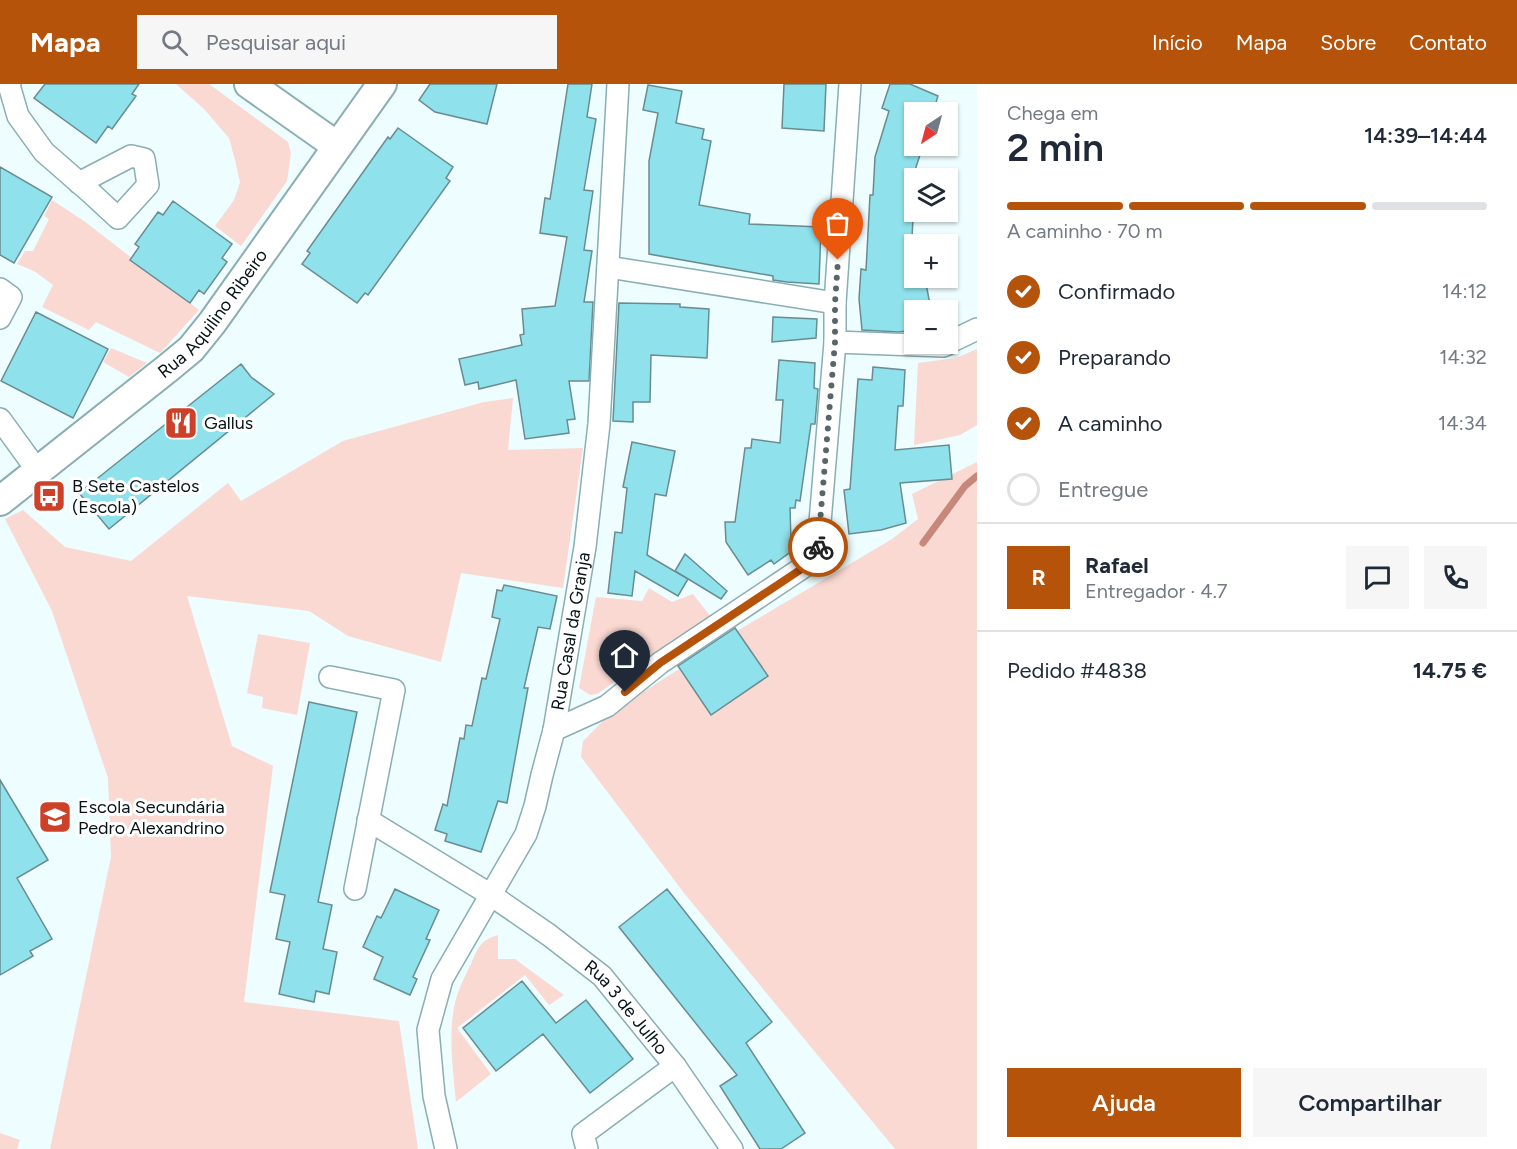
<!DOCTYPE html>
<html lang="pt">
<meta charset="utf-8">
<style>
body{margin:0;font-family:Figtree,sans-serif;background:#f6f6f7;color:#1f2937;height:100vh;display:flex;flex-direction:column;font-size:22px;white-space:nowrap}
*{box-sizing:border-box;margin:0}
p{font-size:20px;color:#747a83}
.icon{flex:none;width:33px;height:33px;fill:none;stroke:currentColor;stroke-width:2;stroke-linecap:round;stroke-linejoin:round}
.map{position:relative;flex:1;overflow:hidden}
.panel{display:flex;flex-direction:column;background:#fff;width:540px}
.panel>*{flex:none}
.needle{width:39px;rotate:216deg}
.controls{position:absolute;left:904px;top:18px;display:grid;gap:12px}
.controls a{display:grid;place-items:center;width:54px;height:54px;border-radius:0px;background:#fff;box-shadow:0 2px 4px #0004;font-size:30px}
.pin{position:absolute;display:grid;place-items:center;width:51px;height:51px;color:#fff;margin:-62px -26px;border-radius:50% 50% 50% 0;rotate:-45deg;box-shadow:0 0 6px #0007}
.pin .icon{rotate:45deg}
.courier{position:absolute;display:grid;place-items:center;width:60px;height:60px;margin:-30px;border:4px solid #b45309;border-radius:50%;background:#fff;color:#222;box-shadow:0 2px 8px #0007}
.overview em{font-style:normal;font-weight:600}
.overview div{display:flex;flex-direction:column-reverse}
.overview{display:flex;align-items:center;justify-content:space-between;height:102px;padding:0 30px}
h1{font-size:39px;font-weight:600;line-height:45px}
.bar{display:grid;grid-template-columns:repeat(4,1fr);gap:9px 6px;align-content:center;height:72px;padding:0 30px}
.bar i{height:8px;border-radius:4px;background:#e0e1e3}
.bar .selected{background:#b45309}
.bar p{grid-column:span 4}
.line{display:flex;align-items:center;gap:15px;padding:0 30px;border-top:2px solid #e0e1e3}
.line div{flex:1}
.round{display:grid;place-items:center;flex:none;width:63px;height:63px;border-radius:0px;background:#f6f6f7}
ol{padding:0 30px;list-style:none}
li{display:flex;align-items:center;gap:18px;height:66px}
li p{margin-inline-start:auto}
li .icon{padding:6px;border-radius:50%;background:#b45309;color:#fff;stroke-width:4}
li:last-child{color:#747a83}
li i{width:33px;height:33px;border:3px solid #e0e1e3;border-radius:50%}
.cta{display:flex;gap:12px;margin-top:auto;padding:12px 30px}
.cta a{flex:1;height:69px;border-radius:0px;background:#b45309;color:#fff;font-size:24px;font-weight:600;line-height:69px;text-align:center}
.cta a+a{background:#f6f6f7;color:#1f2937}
header{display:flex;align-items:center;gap:36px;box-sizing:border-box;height:84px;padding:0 30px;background:#b45309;color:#fff}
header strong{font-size:28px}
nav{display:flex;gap:33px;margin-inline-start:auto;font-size:21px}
.search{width:420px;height:54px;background:#f6f6f7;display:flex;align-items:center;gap:15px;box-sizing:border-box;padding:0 21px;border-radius:0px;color:#747a83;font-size:22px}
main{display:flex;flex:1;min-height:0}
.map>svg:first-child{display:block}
.green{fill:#f9d9d2}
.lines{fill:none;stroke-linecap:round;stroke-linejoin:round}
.stream{stroke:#c7877a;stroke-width:7}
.building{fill:#8fe1eb;stroke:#698c91;stroke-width:1.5}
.street-casing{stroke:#8aaeb3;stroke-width:24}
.secondary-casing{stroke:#8aaeb3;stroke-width:32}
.street{stroke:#fff;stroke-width:21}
.secondary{stroke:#fff;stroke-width:28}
.done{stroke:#576668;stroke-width:6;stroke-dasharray:0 10.8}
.route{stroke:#b45309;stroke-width:8}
.labels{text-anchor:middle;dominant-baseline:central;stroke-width:6;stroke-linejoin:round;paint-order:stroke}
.street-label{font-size:18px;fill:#061416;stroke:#fff}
.poi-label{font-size:18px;fill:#061416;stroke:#fff;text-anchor:start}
</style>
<header>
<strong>Mapa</strong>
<div class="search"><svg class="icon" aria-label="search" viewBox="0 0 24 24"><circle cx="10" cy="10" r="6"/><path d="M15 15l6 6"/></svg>Pesquisar aqui</div>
<nav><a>Início</a><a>Mapa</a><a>Sobre</a><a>Contato</a></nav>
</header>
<main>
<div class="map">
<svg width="977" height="1065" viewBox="0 0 977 1065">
<rect width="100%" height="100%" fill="#eefdff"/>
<!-- green -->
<path class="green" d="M176,0H209L288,58L291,69L287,97L241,162L215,142L234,116L240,98L235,76L229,54L204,25Z
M52,116L84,137L199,226L160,269L96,238L89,246L42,223L53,201L34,187L17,180L25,167H33L49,135L44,132Z
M111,264L147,279L129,293L103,278Z
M977,265V341L960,351L914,361L918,279L956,274Z
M513,314L508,366L583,364L563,504L461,489L441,578L348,552L309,527L187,512L232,662L273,682L244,918L399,937L418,1065H50L111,773L108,694L52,527L5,435L23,426L65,463L131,477L228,399L241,417L343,357L484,318Z
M977,378V1065H895L684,809L581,673L583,657L612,628L679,585L711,630L767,592L737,547L892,455L918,435L912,410Z
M649,504L672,518L693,510L711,533L597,610L590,611L579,604L596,513L642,517Z
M258,550L310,559L297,631L262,624L263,613L247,609Z
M498,851V875H515L564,911L549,921L525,891L457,944L491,990L456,1018C453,986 448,950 455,919C458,906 465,892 471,880C478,864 480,856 498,851Z
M0,1049L20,1056L17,1065H0Z"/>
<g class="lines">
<!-- stream -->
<path class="stream" d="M923,459L965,402L977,392"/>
</g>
<!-- building -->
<path class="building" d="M45,0H139L132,10L136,12L112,45L108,42L96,59L34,14Z
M430,0H497L487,40L435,28L419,16Z
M568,0H592L587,33L596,35L584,106L593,107L584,166L592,167L584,218H593L589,297H569L575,335L567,336L569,349L525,355L516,296L479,305L478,298L465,301L459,275L522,261L520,251L524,250L522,225L555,222L567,153L540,149L545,114L550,115Z
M784,0H826L824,47L782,44Z
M890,0H910L938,12L933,28H915V62H923L916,83L910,188L915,187V194H925L931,226H915V246L898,248L862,246L859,215L861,185L866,186L870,111H873L875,73L889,27L882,24Z
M648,1L682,7L676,39L704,45L702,55L711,57L699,121L750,130L749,140L821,143L819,200L787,198L773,196V192L649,170V77L658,29L643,26Z
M398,44L453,83L446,94L450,97L368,211L365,209L357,219L302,180L310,169L307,167L388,53L390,55Z
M0,83L52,113L14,179L0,171Z
M173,117L232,160L222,174L227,178L204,210L199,206L190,219L130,176L139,163L135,160L158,128L163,131Z
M619,219L680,220V223L709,225L707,274L651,271L650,318H633V338L613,337Z
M36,228L108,265L73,334L1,297Z
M773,233L817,235L816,254L772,258Z
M779,276L815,279L814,304L818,305L815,340H811L800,417L796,416L795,424H790L791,456L796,464L774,480L771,476L748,491L726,458L725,438H735L745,364H751L752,355L780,359L783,316H776Z
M241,280L251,293L274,310L109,445L79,409Z
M873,283L905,286L903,322H898L895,366L949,361L952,395L900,399L906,439L881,446L849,450L844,406L850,405L858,295L872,296Z
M632,358L675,367L666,412L655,410L647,471L688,495L678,512L635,487L632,512L608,509L615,448L622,449L627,404L623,403Z
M685,470L727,507L721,515L675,487Z
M504,501L557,512L550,545L538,543L524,604H528L507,719L498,717L481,768L445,757L447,750L435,746L443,720L447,722L460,654L464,655L466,641L472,642L482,594L486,595L500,535L492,533L497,506L502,507Z
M735,544L768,592L711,631L678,582Z
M309,618L357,628L318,818L332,821L323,865L337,868L329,910L316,907L314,918L279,910L290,858L276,855L285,811L270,808Z
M0,696L48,776L17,794L52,855L30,867L33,872L0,891Z
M395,805L439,826L426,855L430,856L413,893L417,895L410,911L374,895L383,873L363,863L377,832L381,834Z
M667,805L772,938L746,959L805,1049L781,1065H760L720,1002L737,991L619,843Z
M522,897L556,939L586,916L633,975L590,1009L543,950L496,987L463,944Z"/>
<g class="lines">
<defs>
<g id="street">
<path d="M10,0L9,1L18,32L44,68L91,109L118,134L148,101L144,75L131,72L79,99"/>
<path d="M608,183L835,219"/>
<path d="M0,205L11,213L0,234"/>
<path d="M835,258L943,262L948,260"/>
<path d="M948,259L977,245"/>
<path d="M0,335L37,386"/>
<path d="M330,593L394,606L355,805"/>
<path d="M554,646L607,622L660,579L817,474L835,258V219L850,0"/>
<path id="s1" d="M368,736L491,811L549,851L602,892L675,982L732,1065"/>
<path id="s2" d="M446,1065L434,1012L428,946L442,895L526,750L535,722L542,691L554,646L585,463L599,340L618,0"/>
<path d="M587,1065L583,1050L675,982"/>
</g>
<g id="secondary">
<path d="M249,0L337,62"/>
<path id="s3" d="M0,417L168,284L191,265L212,239L382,0"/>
</g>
</defs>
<!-- street casing -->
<use href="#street" class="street-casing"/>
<!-- secondary casing -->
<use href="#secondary" class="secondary-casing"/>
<!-- street -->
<use href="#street" class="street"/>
<!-- secondary -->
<use href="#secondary" class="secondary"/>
</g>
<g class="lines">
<!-- done -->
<path class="done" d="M818,463L835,258V219L838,176"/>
<!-- route -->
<path class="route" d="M625,608L660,579L818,474V463"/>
</g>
<!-- icons -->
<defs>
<symbol id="restaurant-square" viewBox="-11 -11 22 22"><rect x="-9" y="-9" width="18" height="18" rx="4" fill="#cd4128" stroke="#fff"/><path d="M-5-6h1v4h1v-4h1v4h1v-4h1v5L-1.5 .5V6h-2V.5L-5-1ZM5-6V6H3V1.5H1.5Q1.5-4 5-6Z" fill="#fff"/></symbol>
<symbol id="bus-square" viewBox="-11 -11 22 22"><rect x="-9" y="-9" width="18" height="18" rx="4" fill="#cd4128" stroke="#fff"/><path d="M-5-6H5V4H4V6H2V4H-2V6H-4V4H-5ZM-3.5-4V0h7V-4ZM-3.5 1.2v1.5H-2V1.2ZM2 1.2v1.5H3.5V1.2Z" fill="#fff"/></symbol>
<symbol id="school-square" viewBox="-11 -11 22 22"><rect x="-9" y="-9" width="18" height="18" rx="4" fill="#cd4128" stroke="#fff"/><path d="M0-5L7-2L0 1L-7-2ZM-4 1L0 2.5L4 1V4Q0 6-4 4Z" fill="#fff"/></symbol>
</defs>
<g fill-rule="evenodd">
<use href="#restaurant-square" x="162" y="320" width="38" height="38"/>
<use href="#bus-square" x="30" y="393" width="38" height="38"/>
<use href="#school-square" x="36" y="714" width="38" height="38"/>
</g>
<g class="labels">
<!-- street labels -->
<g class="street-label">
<text stroke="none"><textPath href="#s3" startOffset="285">Rua Aquilino Ribeiro</textPath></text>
<text stroke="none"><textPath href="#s2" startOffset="549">Rua Casal da Granja</textPath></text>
<text stroke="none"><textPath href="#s1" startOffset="321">Rua 3 de Julho</textPath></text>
</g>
<!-- poi labels -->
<g class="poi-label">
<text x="204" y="339">Gallus</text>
<text x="72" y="402">B Sete Castelos<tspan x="72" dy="21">(Escola)</tspan></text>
<text x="78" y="723">Escola Secundária<tspan x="78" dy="21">Pedro Alexandrino</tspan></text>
</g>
</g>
</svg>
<div class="controls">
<a><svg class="needle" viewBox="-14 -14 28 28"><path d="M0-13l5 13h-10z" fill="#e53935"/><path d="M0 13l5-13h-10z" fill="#747a83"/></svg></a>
<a><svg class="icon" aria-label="layers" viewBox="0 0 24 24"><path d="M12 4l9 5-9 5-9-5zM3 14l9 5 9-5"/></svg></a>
<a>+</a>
<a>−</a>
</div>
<div class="pin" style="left:838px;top:176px;background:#ea580c"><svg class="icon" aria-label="bag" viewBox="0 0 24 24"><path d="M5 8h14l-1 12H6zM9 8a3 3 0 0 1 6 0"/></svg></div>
<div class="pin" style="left:625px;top:608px;background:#1f2937"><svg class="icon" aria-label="home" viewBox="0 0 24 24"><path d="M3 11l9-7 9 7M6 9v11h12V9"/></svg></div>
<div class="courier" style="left:818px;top:463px"><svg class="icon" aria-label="bike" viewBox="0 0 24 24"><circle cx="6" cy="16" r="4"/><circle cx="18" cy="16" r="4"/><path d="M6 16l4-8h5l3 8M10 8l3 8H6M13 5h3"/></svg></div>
</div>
<section class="panel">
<div class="overview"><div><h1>2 min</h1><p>Chega em</p></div><em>14:39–14:44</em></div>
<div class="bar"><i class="selected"></i><i class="selected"></i><i class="selected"></i><i></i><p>A caminho · 70 m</p></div>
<ol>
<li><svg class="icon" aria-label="check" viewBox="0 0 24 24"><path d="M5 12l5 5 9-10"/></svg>Confirmado<p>14:12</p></li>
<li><svg class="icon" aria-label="check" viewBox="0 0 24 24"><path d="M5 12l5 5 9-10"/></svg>Preparando<p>14:32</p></li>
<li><svg class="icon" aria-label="check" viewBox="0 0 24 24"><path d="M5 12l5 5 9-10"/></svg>A caminho<p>14:34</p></li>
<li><i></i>Entregue</li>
</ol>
<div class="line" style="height:108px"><b class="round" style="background:#b45309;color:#fff">R</b><div><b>Rafael</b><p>Entregador · 4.7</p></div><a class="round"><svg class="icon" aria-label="chat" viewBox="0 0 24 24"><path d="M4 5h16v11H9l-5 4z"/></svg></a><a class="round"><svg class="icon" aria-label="phone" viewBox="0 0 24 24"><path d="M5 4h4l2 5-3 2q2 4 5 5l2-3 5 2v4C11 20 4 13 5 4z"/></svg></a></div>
<div class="line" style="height:78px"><div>Pedido #4838</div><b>14.75 €</b></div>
<div class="cta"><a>Ajuda</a><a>Compartilhar</a></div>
</section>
</main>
